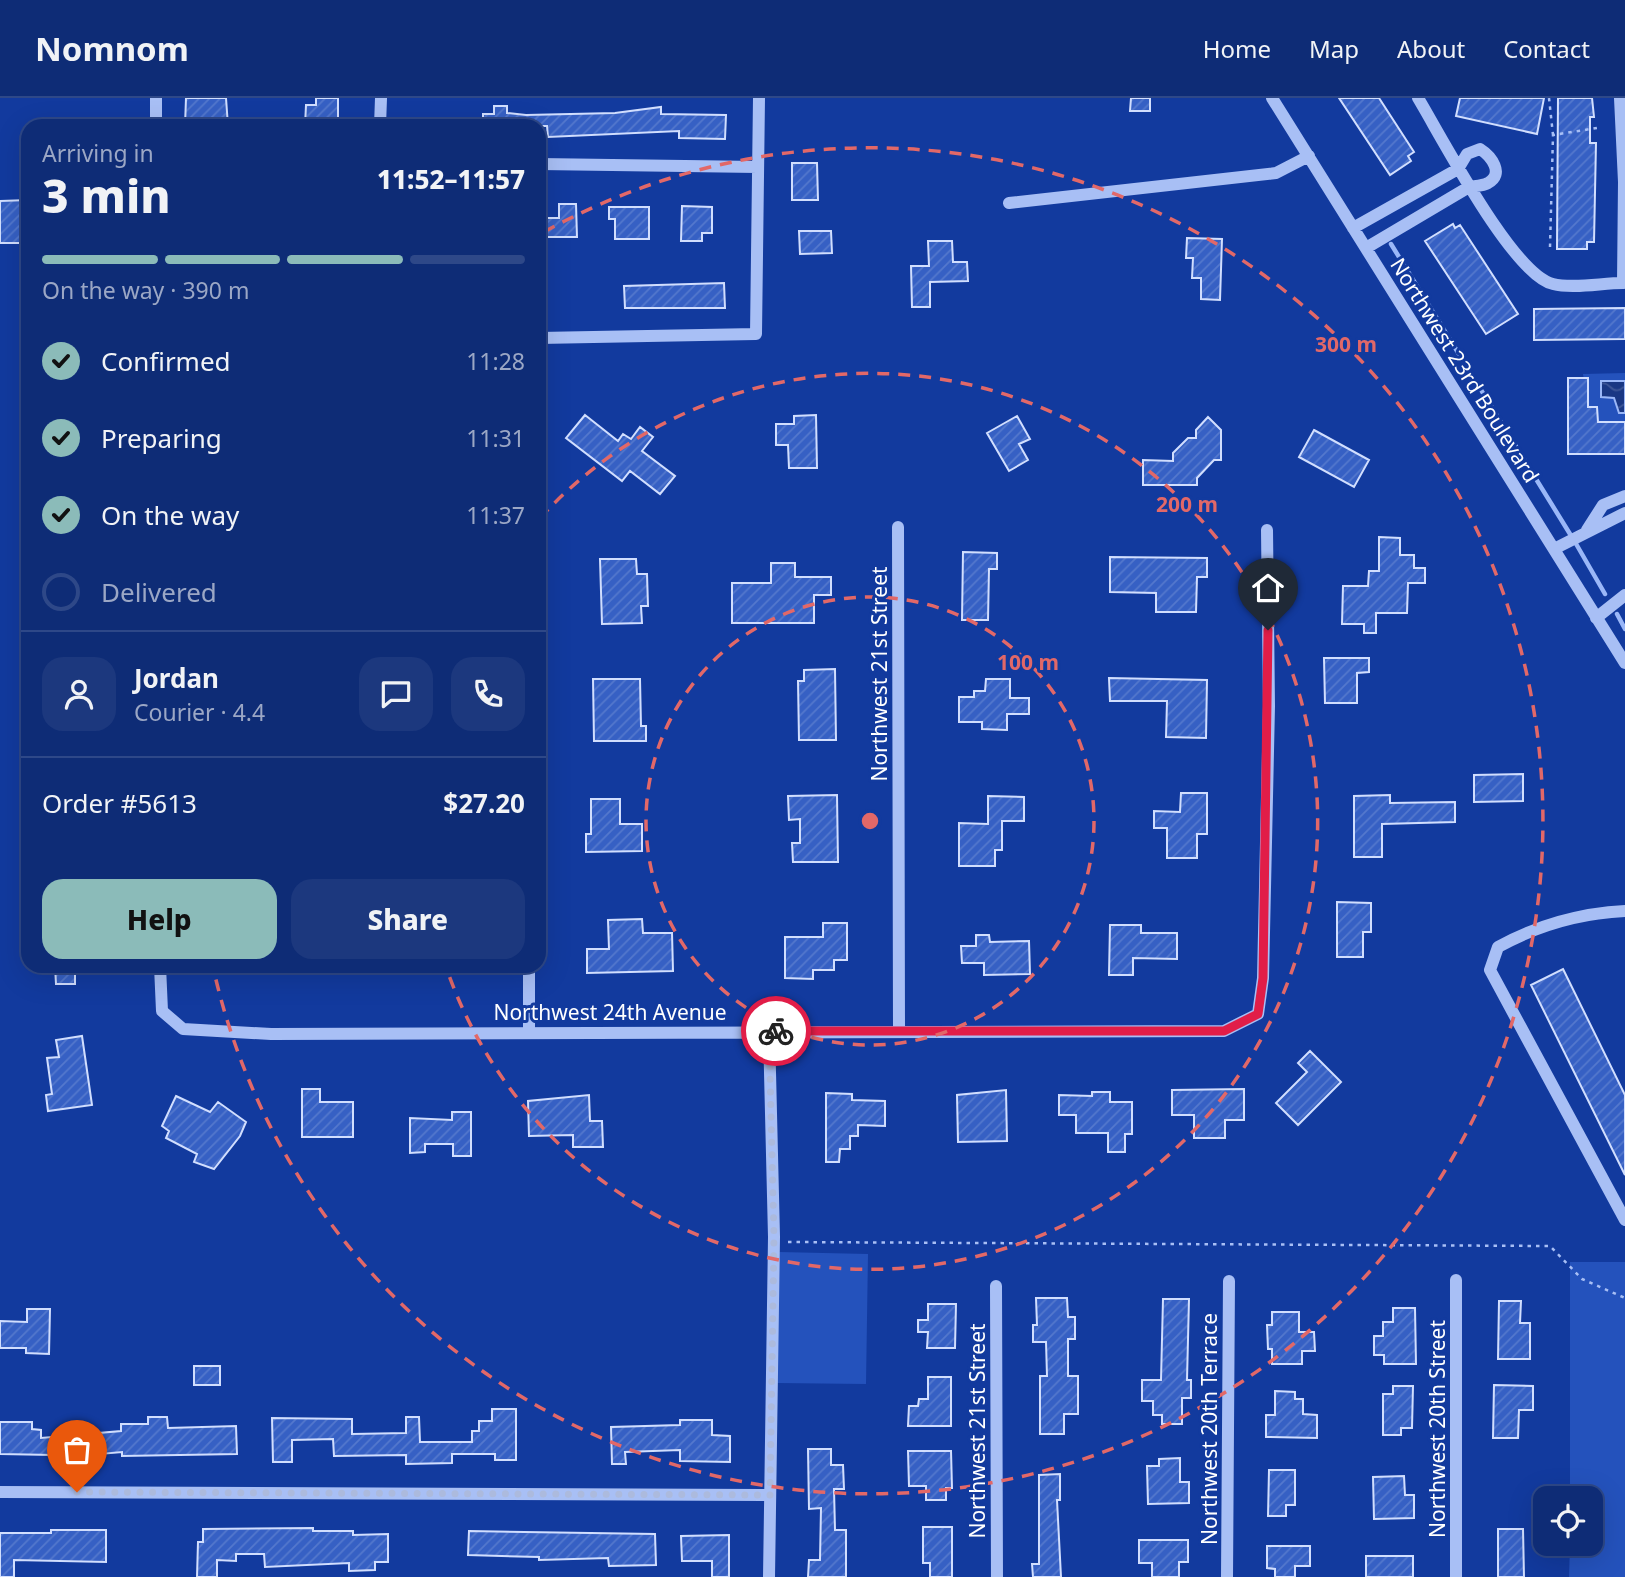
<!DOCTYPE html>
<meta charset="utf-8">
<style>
body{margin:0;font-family:"Noto Sans",sans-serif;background:#1c387e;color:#f1f3f6;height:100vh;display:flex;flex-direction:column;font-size:26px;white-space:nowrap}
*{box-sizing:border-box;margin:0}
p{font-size:23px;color:#9ba7c5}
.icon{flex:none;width:38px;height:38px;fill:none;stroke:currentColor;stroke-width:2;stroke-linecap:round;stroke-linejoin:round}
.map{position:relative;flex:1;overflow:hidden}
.drawer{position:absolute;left:21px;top:21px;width:525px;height:854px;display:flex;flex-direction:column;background:#0e2c76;border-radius:21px;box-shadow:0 7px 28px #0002,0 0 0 2px #2e4888}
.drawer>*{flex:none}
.buttons{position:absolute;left:1533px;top:1388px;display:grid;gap:14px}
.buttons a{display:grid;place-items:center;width:70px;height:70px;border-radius:14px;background:#0e2c76;box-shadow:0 7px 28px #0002,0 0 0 2px #2e4888;font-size:35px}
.pin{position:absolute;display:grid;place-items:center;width:60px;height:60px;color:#fff;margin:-72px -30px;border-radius:50% 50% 50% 0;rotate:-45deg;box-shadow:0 0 7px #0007}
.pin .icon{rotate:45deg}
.courier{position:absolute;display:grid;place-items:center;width:70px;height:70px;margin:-35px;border:5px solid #e11d48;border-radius:50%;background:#fff;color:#222;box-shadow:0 2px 9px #0007}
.headline em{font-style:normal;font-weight:800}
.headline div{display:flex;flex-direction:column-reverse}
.headline{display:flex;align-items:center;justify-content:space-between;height:119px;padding:0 21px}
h1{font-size:46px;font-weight:800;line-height:52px}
.bar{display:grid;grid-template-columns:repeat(4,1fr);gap:10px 7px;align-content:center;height:84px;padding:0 21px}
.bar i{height:9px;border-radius:5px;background:#2e4888}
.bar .current{background:#8bbbb9}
.bar p{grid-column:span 4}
.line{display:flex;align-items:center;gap:18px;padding:0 21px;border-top:2px solid #2e4888}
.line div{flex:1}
.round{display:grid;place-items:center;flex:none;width:74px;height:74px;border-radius:21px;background:#1c387e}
ol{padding:0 21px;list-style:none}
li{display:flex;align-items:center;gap:21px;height:77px}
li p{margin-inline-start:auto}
li .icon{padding:7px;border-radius:50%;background:#8bbbb9;color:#111;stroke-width:4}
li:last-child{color:#9ba7c5}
li i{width:38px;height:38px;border:4px solid #2e4888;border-radius:50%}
.button{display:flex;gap:14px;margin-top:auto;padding:14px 21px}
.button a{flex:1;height:80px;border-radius:21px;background:#8bbbb9;color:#111;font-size:28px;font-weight:800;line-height:80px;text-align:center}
.button a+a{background:#1c387e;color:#f1f3f6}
header{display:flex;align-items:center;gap:42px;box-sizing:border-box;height:98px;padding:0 35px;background:#0e2c76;border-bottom:2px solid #2e4888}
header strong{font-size:33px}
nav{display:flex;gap:38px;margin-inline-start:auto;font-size:24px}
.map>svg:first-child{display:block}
.green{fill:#2452bc}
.water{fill:url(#water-waves);stroke:#9ab7f8;stroke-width:2}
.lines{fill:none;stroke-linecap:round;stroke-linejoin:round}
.stream{stroke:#9ab7f8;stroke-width:4.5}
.building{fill:url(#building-hatch);stroke:#d1defe;stroke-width:2}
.path{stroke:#a8bff5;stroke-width:2.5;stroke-dasharray:3.5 5;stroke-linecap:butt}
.minor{stroke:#a8bff5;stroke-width:12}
.done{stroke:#acbadd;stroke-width:7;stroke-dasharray:0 12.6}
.route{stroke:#e11d48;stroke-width:9}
.ring{fill:none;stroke:#e26868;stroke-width:3.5;stroke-dasharray:12 9}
.labels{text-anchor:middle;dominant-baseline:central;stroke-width:6;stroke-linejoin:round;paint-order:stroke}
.street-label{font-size:21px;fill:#fff;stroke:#123a9e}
.centre{fill:#e26868;stroke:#123a9e;stroke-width:3.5}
.ring-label{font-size:21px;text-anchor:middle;font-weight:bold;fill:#e26868;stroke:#123a9e;stroke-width:6;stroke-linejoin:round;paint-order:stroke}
</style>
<header>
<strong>Nomnom</strong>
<nav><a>Home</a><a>Map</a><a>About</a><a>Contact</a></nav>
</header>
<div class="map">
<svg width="1625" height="1479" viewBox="0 0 1625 1479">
<defs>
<pattern id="water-waves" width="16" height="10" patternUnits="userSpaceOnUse" patternTransform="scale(1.75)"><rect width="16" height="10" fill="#193784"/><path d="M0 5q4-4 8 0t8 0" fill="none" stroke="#3c5596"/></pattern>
<pattern id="building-hatch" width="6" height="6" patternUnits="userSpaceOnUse" patternTransform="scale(1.75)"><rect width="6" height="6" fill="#3660c4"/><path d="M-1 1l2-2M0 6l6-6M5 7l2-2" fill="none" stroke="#5478cd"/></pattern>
</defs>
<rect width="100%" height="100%" fill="#123a9e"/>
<!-- green -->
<path class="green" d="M1625,275V324H1598L1597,309H1588L1583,276Z
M779,1154L868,1156L866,1286L777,1285Z
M1570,1164H1625V1479H1569L1570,1446H1591V1400H1570Z"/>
<!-- water -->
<path class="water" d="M1601,283H1625V315H1619L1614,300L1601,299Z"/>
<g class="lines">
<!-- stream -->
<path class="stream" d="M1391,146L1570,436
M1575,444L1605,496
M1617,516L1625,531"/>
</g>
<!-- building -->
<path class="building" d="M186,0H226L228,28H185Z
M316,0H338V28H305L306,7H316Z
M1131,0H1150V13H1130Z
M1339,0H1379L1414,54L1408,58L1411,63L1390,77Z
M1460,0H1544L1537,36L1456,18Z
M1558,0H1592L1594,19H1590V45H1596L1594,144H1587V151H1557Z
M494,8H507V15L526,17L615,15L661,9V16L726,17L725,41L679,40V33L548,39L547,28H483V16H494Z
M792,65H817L818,102H792Z
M28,102V145H0V103Z
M559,106H576L577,139H541L540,120H559Z
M682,108L712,109V135H702V143H681Z
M609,109H649V141H615V121H609Z
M1453,126L1455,130L1460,127L1518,216L1486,236L1425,143Z
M799,133H831L832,155L800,156Z
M1187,140L1222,141L1220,202L1201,201V180H1192L1193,160H1186Z
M928,143H952L953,164H967L968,183L930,184V209H912L911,168H929Z
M724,185L725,210H625L624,188Z
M1625,210V241L1534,242V211Z
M1568,280H1588V309H1597L1598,324H1625V356H1568Z
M585,317L618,343L623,336L631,341L640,329L653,339L642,353L675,378L660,396L630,373L622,383L566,340Z
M816,317L817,370H789L788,347H776V326H794V318Z
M1017,318L1030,341L1019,346L1028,362L1009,373L987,335Z
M1208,319L1221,332V362H1214L1197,380V387H1143V362L1173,363V355L1188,340H1196V332Z
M1314,332L1369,362L1354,389L1299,359Z
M1379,439L1400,440V457H1414V470H1425V485H1408L1407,515H1376V535H1364V526H1342L1343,488H1368L1369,473H1379Z
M963,454L997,455V471H989L988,522H962Z
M1110,459L1207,460V479H1197L1196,514H1156V495L1110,494Z
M600,461H636L637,476H647L648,508H641L642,525L602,526Z
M771,465H795V479H831V497H814V525H732V485H771Z
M1324,560H1369V574L1357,575V605H1325Z
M835,571L836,642H799L798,583H804V572Z
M1109,580L1207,582L1206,640L1166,639L1167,603H1110Z
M593,581H640L641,628H646V643H594Z
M986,581H1010V600H1029V616H1007V632L982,631V624H959V599H974V593H985Z
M1523,676V703L1474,704V677Z
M1181,695H1207V736H1197V760H1167V730H1154V713L1180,714Z
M837,697L838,764H793L792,745H800V721L789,722L788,698Z
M1390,697V705L1455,704V724L1382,726V759H1354V698Z
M988,698L1024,699V723H1002V752H995V768H959V725L988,726Z
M591,701H620V726H642V753L586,754V736H591Z
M1337,804L1371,805V834H1363V859H1337Z
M642,821L643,835H672L673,873L587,875V851H609L608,822Z
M823,825H847V862H834V872H813V881L785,880V839H823Z
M1110,827H1141V835H1177V861L1133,860V877H1109Z
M976,837H989L990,844L1029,843L1030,876L984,877V865H962L961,848H976Z
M55,868H75V886H56Z
M1563,871L1625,997V1077L1531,887Z
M82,938L92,1007L48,1013L46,997L52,996L47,960L59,959L56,942Z
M1310,953L1341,984L1298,1027L1276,1005L1307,974L1298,965Z
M302,991H320V1004H353V1039H302Z
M1244,991V1022H1225V1040H1194V1017H1172V992Z
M1006,992L1007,1043L958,1044L957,997Z
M1092,994H1110V1004H1132V1036H1125V1054H1108V1035H1076V1017H1059V997L1092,998Z
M826,995L852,996V1002L885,1003V1028L858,1027V1038H850V1051H840L839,1064H826Z
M589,997L590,1023H602L603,1049H573V1037L529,1038L528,1003Z
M176,998L210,1014L218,1004L246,1024L240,1038L214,1071L194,1064L197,1056L166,1040L169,1033L162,1028Z
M452,1014H471V1058H453V1046H425V1054L410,1055V1020L452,1022Z
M1036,1200H1067L1068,1219H1075V1241H1068V1278H1078V1316H1064V1336H1040V1278H1047L1046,1244H1033V1227H1037Z
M1163,1201H1189L1187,1282H1191V1300H1182V1326H1162V1317H1153V1303H1142V1282H1161Z
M1499,1203H1521L1520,1225H1530V1261H1498Z
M928,1206H956L955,1250H927L928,1234H918V1222H928Z
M1393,1210H1415L1416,1266H1384V1257H1374V1238H1383V1224H1393Z
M27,1211H50L49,1256L26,1255V1250H0V1223L27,1224Z
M1272,1214H1299V1234H1314L1315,1253H1302V1266H1272V1251H1268L1267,1227H1272Z
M194,1268H220V1287H194Z
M928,1279H951V1328H908L909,1308H918L919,1301H928Z
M1494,1287L1533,1288V1312H1519L1518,1340H1493Z
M1393,1288H1413L1412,1330H1401V1337H1383V1296H1393Z
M1275,1293L1295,1294V1301H1303V1316L1317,1317V1340L1266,1339V1317H1275Z
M492,1311H516V1362H495V1356H452V1365L406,1366V1357L334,1358L333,1341L292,1342V1364H273L272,1320L352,1321V1336L406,1335V1319H419L420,1344H472V1333H479V1323H492Z
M148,1319H167L168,1330L236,1328L237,1356L122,1358V1354L54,1360L53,1357L0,1356V1324H32V1331L41,1332V1340L121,1333V1326H148Z
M680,1322H712V1337L730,1338V1364L680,1363V1352L625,1354L626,1366H612L611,1329L680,1327Z
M808,1351H831V1367H843L844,1391H834L835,1432H846V1479H808L809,1462H820L821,1410L809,1411Z
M908,1353H951L952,1390H946V1402H926V1388H909Z
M1180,1360V1384H1189V1405L1148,1406L1147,1368H1159V1361Z
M1269,1372H1295V1407H1286V1418H1268Z
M1060,1376V1402H1057L1061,1479H1033L1032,1466H1039V1377Z
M1404,1378L1405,1397H1414V1420L1374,1421L1373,1379Z
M923,1429H952V1479H930V1465H923Z
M313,1430V1433H353V1437L388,1436V1464H375V1472L349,1473V1465L265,1469L264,1456H236V1463L217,1462V1479H197L198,1444H203V1431Z
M1498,1431H1523L1524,1479H1498Z
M51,1432H106V1464L14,1462V1479H0V1435H51Z
M469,1433L655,1436L656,1467L609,1468L608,1460L539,1462V1459L468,1457Z
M729,1437V1479H712V1463H682L681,1438Z
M1139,1442H1188V1464H1179V1479H1152V1465H1139Z
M1267,1448H1310V1468H1295V1479H1275V1471L1267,1470Z
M1366,1458H1413V1479H1366Z"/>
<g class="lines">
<!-- path -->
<path class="path" d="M1549,0L1553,37
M1550,149L1553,37L1597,30
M788,1144L1550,1148L1582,1181L1625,1200"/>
<!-- minor -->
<path class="minor" d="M1272,0L1625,565
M1418,0C1441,38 1513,177 1553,186C1573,191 1602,185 1623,185L1624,84L1620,0
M156,28V0
M380,28L381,0
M539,66L758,69
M1009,105L1276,75L1309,58
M1353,130L1458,71L1467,56L1480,51C1491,58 1505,76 1488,85C1483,88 1474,88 1469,89L1366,150
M539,240L756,236L759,0
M898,429L899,933
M1587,432L1603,407L1625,398
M1554,451L1625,415
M1596,520L1625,497
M1625,813C1581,815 1536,828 1498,849L1490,872L1625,1122
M160,868L162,913L183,931L271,936L1224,933L1258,916L1263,880L1269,608L1267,432
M529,868V933
M769,933L774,1139L769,1479
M996,1188L997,1479
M0,1394L770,1397
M1227,1479L1229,1183
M1456,1479V1182"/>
</g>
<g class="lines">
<!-- done -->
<path class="done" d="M77,1394L770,1397L774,1139L769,933H776"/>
<!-- route -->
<path class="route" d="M776,933H1224L1258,916L1263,880L1268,532"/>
</g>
<!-- distance rings -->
<g class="ring">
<circle cx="870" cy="723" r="224"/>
<path d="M540 420A448 448 0 1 1 446 869"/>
<path d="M544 134A673 673 0 1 1 213 869"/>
</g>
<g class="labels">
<!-- street labels -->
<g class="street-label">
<text transform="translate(1465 272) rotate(58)">Northwest 23rd Boulevard</text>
<text transform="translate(879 576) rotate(-90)">Northwest 21st Street</text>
<text x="610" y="914">Northwest 24th Avenue</text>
<text transform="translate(1209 1331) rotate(-90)">Northwest 20th Terrace</text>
<text transform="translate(1437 1331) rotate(-90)">Northwest 20th Street</text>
<text transform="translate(977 1333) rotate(-90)">Northwest 21st Street</text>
</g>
</g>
<circle cx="870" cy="723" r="10" class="centre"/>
<g class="ring-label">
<text x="1346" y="254">300 m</text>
<text x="1187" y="414">200 m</text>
<text x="1028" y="572">100 m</text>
</g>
</svg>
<div class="buttons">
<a><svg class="icon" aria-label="locate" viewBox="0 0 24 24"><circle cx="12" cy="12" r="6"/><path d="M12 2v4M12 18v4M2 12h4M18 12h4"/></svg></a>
</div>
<div class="pin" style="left:77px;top:1394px;background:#ea580c"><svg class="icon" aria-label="bag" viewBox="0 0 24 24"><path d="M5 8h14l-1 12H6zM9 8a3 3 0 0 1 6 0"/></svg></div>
<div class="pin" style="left:1268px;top:532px;background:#1f2937"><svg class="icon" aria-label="home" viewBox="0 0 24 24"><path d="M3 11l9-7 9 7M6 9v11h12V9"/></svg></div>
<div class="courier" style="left:776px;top:933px"><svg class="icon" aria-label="bike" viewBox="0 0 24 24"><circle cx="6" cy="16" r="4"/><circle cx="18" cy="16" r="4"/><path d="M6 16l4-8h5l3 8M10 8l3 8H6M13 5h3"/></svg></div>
<section class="drawer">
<div class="headline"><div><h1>3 min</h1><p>Arriving in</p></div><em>11:52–11:57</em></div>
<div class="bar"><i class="current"></i><i class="current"></i><i class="current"></i><i></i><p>On the way · 390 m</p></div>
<ol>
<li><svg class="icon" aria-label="check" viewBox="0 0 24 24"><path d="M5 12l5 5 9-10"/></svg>Confirmed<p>11:28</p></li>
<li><svg class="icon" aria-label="check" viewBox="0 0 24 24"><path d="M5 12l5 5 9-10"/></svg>Preparing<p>11:31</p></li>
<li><svg class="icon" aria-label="check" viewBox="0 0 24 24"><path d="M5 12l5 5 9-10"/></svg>On the way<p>11:37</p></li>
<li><i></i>Delivered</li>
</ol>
<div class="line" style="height:126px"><a class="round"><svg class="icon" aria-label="person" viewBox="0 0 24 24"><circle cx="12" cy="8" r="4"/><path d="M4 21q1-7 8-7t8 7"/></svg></a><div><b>Jordan</b><p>Courier · 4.4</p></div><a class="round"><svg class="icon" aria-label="chat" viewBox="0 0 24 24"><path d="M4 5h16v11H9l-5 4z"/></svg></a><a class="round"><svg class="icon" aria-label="phone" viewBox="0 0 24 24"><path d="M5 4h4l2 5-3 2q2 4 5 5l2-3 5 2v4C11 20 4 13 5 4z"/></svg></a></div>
<div class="line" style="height:91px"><div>Order #5613</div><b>$27.20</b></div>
<div class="button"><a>Help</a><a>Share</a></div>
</section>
</div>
